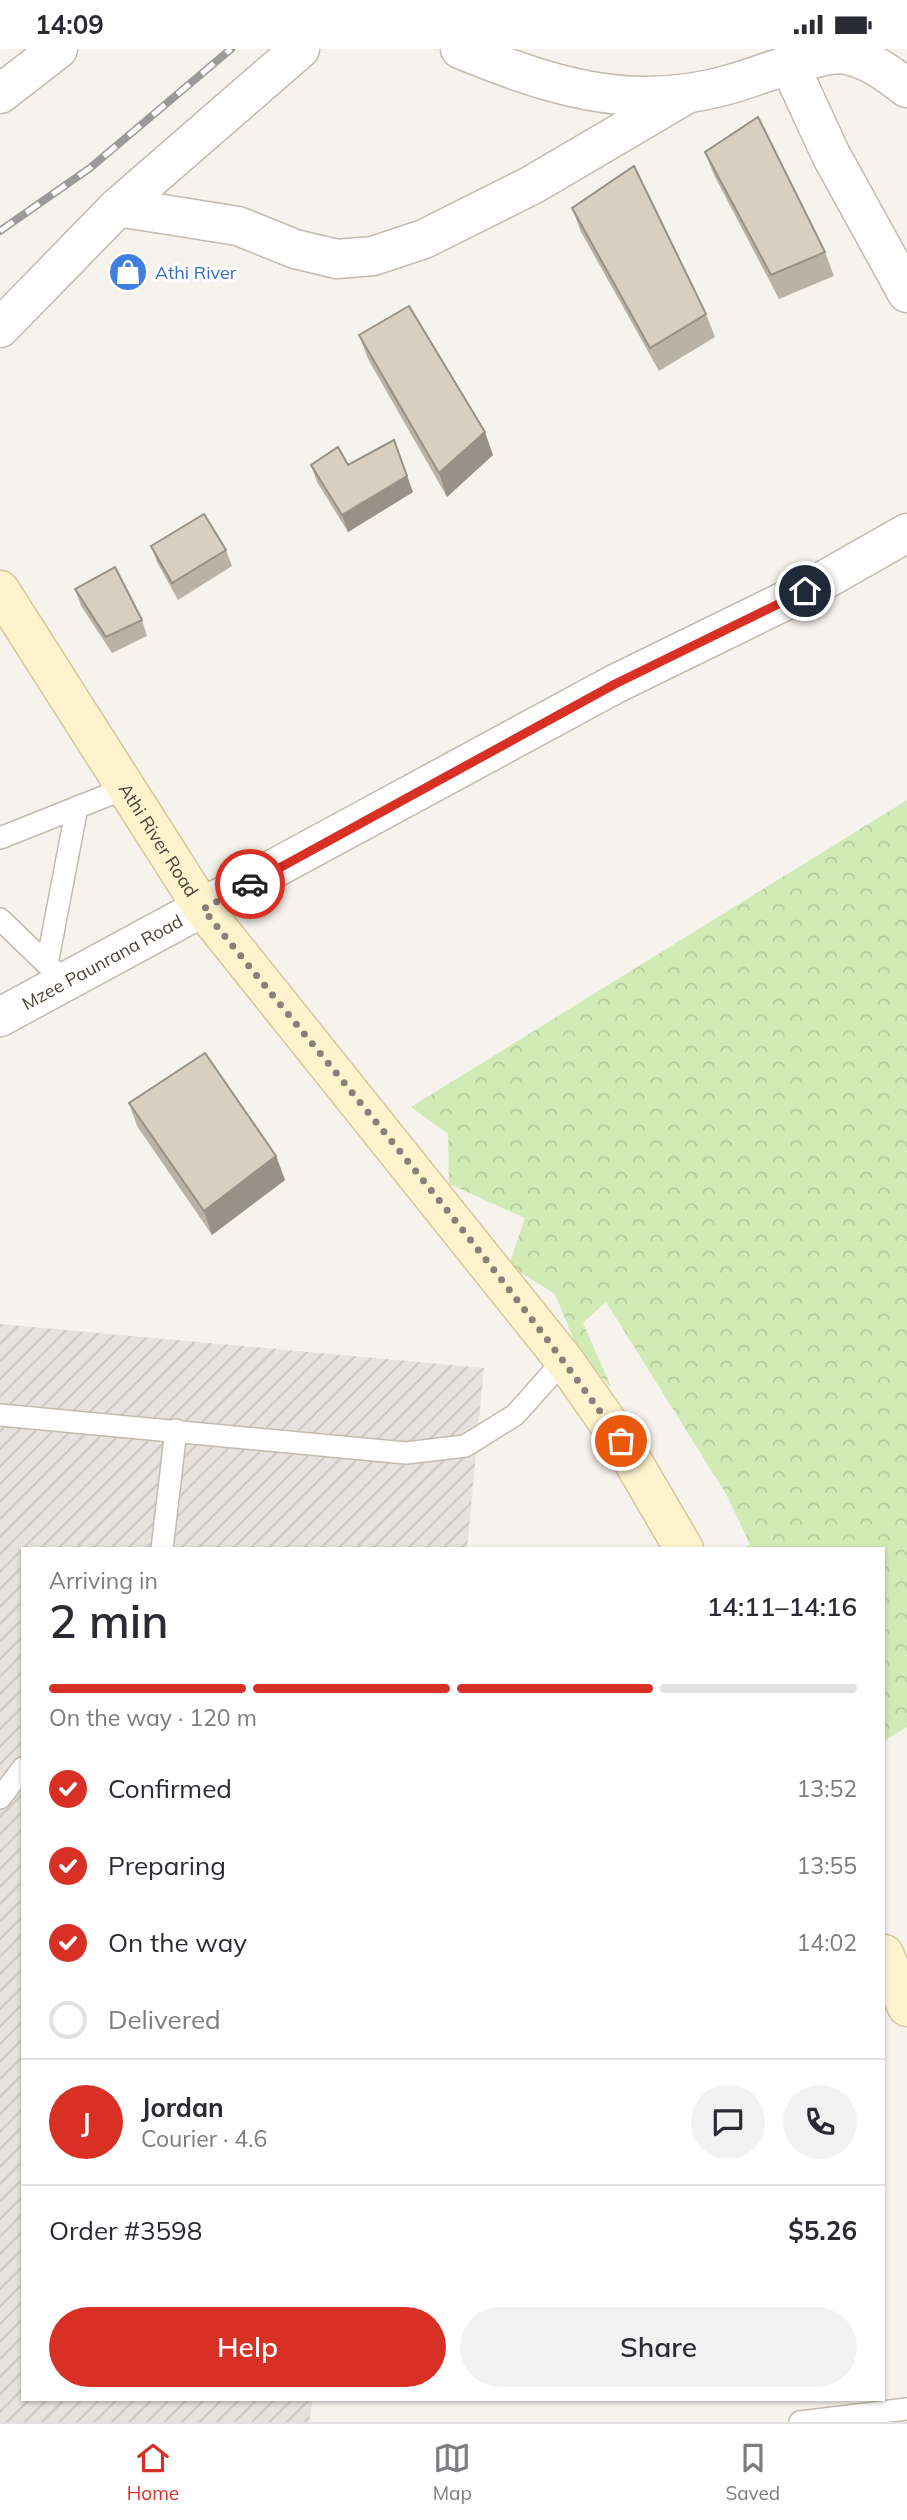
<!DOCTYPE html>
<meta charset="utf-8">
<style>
body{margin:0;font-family:Mulish,sans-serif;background:#f2f2f3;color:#2b2b33;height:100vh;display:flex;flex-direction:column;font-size:26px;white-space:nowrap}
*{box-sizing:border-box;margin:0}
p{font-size:23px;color:#7c7c81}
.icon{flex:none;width:38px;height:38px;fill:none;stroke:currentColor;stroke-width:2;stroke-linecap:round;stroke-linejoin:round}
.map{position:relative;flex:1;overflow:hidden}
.sheet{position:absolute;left:21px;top:1498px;width:864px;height:854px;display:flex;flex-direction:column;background:#fff;border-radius:0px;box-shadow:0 2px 5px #0004}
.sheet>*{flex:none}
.pin{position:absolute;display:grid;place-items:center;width:60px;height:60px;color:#fff;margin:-30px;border:4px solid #fff;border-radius:50%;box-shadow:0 2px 7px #0007}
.courier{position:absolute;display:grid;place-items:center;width:70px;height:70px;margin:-35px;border:5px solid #d93025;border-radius:50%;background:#fff;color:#222;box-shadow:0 2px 9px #0007}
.head em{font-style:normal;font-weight:600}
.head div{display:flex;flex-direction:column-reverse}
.head{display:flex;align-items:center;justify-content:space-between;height:119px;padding:0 28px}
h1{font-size:46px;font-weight:600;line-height:52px}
.bar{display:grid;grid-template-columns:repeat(4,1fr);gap:10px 7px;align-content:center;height:84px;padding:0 28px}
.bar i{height:9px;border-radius:5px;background:#e1e1e2}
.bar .on{background:#d93025}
.bar p{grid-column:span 4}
.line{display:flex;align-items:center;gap:18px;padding:0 28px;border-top:2px solid #e1e1e2}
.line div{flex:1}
.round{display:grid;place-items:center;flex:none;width:74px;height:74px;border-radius:37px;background:#f2f2f3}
ol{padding:0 28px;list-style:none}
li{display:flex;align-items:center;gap:21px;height:77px}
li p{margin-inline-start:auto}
li .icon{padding:7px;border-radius:50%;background:#d93025;color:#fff;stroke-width:4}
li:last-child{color:#7c7c81}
li i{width:38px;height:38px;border:4px solid #e1e1e2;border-radius:50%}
.action{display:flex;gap:14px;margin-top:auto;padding:14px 28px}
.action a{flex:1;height:80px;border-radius:42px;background:#d93025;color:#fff;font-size:28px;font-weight:600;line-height:80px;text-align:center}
.action a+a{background:#f2f2f3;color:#2b2b33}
.status{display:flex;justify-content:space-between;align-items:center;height:49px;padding:0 35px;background:#fff;direction:ltr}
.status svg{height:19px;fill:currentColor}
.tab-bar{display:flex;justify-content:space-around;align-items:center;height:98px;border-top:2px solid #e1e1e2;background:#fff;font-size:19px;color:#7c7c81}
.tab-bar a{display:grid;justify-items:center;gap:4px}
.tab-bar .on{color:#d93025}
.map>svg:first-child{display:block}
.industrial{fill:url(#industrial-furrows)}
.forest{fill:url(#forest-crowns)}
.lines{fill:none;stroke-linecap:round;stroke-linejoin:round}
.lane-casing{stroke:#c2bbae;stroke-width:24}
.street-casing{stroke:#c2bbae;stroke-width:41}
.secondary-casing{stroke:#d6c79b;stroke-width:41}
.lane{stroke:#fff;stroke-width:21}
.street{stroke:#fff;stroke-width:38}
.secondary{stroke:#fff3cd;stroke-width:38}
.rail-casing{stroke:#9a9a9a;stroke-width:8}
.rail{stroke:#fff;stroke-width:5;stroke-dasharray:16;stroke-linecap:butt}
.wall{fill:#bab2a6}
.shaded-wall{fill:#979187}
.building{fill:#d8cfc1;stroke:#979187;stroke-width:2}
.done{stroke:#878178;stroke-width:7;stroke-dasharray:0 12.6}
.route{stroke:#d93025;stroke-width:9}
.labels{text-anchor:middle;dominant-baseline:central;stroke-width:6;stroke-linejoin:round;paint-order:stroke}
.shop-label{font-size:18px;fill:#366cbe;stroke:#fff;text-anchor:start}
.street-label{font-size:18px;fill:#4b4439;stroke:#fff}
</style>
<div class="status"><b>14:09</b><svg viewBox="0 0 49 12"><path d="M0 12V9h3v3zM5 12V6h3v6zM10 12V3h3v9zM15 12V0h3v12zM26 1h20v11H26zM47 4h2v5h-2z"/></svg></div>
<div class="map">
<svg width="907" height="2373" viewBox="0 0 907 2373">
<defs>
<pattern id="industrial-furrows" width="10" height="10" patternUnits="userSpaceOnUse" patternTransform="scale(1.75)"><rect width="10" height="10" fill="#e6e2dd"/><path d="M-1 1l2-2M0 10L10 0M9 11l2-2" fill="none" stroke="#c7c3be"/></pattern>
<pattern id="forest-crowns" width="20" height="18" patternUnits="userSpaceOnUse" patternTransform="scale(1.75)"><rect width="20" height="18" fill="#d2eab5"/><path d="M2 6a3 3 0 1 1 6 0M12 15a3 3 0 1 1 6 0" fill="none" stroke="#b6ca9c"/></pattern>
</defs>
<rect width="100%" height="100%" fill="#f6f3ec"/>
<!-- industrial -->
<path class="industrial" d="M0,1275L484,1319L467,1500H23V2350H313L309,2373H0Z"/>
<!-- forest -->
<path class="forest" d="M907,751V1678L884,1692V1500H743L750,1495L726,1445L606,1253L583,1274L612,1340L578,1301L555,1245L509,1216L525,1169L449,1135L448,1085L411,1058Z"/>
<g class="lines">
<defs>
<path id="lane" d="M0,789L126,739
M0,870L54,922
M47,915L77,758
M0,1366L406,1404L465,1397L515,1366L564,1311
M162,1500L176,1381
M0,1749L23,1719
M800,2373L907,2360"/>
<g id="street">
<path d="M460,0C518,24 581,47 644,47C675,47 705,43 734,34C758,27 824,1 847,6C870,11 889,25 907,39"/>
<path d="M789,15L831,106L907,244"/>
<path d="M0,45L58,0"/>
<path d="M118,158L238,177L295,200L337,210L373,207L424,190L532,136L685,46"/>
<path d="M0,279L118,158L300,0"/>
<path id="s1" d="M0,968L615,635L805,542L907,484"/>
</g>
<g id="secondary">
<path id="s2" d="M0,541L203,860L564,1311L621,1392L684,1500"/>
<path d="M884,1905L907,1958"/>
</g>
</defs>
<!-- lane casing -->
<use href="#lane" class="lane-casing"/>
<!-- street casing -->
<use href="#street" class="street-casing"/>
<!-- secondary casing -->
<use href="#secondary" class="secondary-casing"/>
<!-- lane -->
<use href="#lane" class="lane"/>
<!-- street -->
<use href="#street" class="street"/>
<!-- secondary -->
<use href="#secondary" class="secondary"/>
<defs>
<path id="rail" d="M0,182L90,119L231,0"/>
</defs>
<!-- rail casing -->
<use href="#rail" class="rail-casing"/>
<!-- rail -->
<use href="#rail" class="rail"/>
</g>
<!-- wall -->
<path class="wall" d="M705,103L825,203L834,227L779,250L714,126Z
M572,159L706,265L715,288L659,322L581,183Z
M359,286L493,406L447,448L368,310Z
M311,416H348L413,443L348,483L317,433Z
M151,497L226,501L232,517L178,551L157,513Z
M75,540L142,571L147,587L112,604L81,557Z
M129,1054L276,1107L285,1131L212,1186L137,1077Z"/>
<!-- shaded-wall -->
<path class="shaded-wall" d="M485,383L493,406L447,448L439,424Z
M394,391L413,443L348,483L342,466Z
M276,1107L285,1131L212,1186L204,1162Z"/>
<!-- building -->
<path class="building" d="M758,68L825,203L771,226L705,103Z
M634,117L706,265L650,299L572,159Z
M409,257L485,383L439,424L359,286Z
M394,391L407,427L342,466L311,416L338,398L348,416Z
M204,465L226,501L172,534L151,497Z
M115,518L142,571L106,588L75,540Z
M205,1004L276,1107L204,1162L129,1054Z"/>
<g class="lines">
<!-- done -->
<path class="done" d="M250,835L203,860C344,1036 491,1207 621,1392"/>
<!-- route -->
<path class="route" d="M250,835L615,635L805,542"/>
</g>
<!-- icons -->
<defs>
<symbol id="shop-disc" viewBox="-11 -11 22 22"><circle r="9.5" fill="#3f7fe0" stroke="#fff"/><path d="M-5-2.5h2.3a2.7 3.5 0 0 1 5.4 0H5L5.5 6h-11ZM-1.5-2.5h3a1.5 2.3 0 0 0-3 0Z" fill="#fff"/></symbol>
</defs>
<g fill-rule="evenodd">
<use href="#shop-disc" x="106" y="201" width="44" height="44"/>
</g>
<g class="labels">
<!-- shop labels -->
<g class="shop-label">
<text x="155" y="223">Athi River</text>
</g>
<!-- street labels -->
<g class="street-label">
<text stroke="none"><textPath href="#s2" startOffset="296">Athi River Road</textPath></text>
<text stroke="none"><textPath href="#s1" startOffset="116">Mzee Paunrana Road</textPath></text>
</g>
</g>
</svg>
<div class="pin" style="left:621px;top:1392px;background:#ea580c"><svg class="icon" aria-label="bag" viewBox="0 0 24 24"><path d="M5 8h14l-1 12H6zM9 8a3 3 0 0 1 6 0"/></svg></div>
<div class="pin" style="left:805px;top:542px;background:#1f2937"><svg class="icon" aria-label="home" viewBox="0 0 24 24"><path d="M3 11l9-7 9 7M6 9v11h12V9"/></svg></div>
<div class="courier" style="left:250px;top:835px"><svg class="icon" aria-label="car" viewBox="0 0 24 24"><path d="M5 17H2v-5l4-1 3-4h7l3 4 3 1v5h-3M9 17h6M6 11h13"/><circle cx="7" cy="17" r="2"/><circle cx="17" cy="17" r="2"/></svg></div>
<section class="sheet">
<div class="head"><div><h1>2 min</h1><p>Arriving in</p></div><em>14:11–14:16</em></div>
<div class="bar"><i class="on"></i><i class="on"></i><i class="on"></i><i></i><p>On the way · 120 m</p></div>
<ol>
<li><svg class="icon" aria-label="check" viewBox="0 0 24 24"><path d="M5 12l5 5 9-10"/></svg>Confirmed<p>13:52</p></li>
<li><svg class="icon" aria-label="check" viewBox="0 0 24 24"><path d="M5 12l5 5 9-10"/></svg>Preparing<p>13:55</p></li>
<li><svg class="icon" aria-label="check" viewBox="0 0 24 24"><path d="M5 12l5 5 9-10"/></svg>On the way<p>14:02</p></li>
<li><i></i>Delivered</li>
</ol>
<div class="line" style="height:126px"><b class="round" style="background:#d93025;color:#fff">J</b><div><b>Jordan</b><p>Courier · 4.6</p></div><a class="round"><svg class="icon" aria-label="chat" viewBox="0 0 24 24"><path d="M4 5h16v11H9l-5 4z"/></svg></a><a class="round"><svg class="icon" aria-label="phone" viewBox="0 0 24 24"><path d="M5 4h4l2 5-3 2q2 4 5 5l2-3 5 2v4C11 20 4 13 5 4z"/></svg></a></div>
<div class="line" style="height:91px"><div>Order #3598</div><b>$5.26</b></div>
<div class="action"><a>Help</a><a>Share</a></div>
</section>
</div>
<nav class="tab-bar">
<a class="on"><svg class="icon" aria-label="home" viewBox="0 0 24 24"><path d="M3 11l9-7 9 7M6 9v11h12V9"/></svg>Home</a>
<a><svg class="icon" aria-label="map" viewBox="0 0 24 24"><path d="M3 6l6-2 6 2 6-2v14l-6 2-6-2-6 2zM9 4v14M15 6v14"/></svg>Map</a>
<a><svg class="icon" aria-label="saved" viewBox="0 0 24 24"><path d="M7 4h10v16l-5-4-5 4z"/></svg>Saved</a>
</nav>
